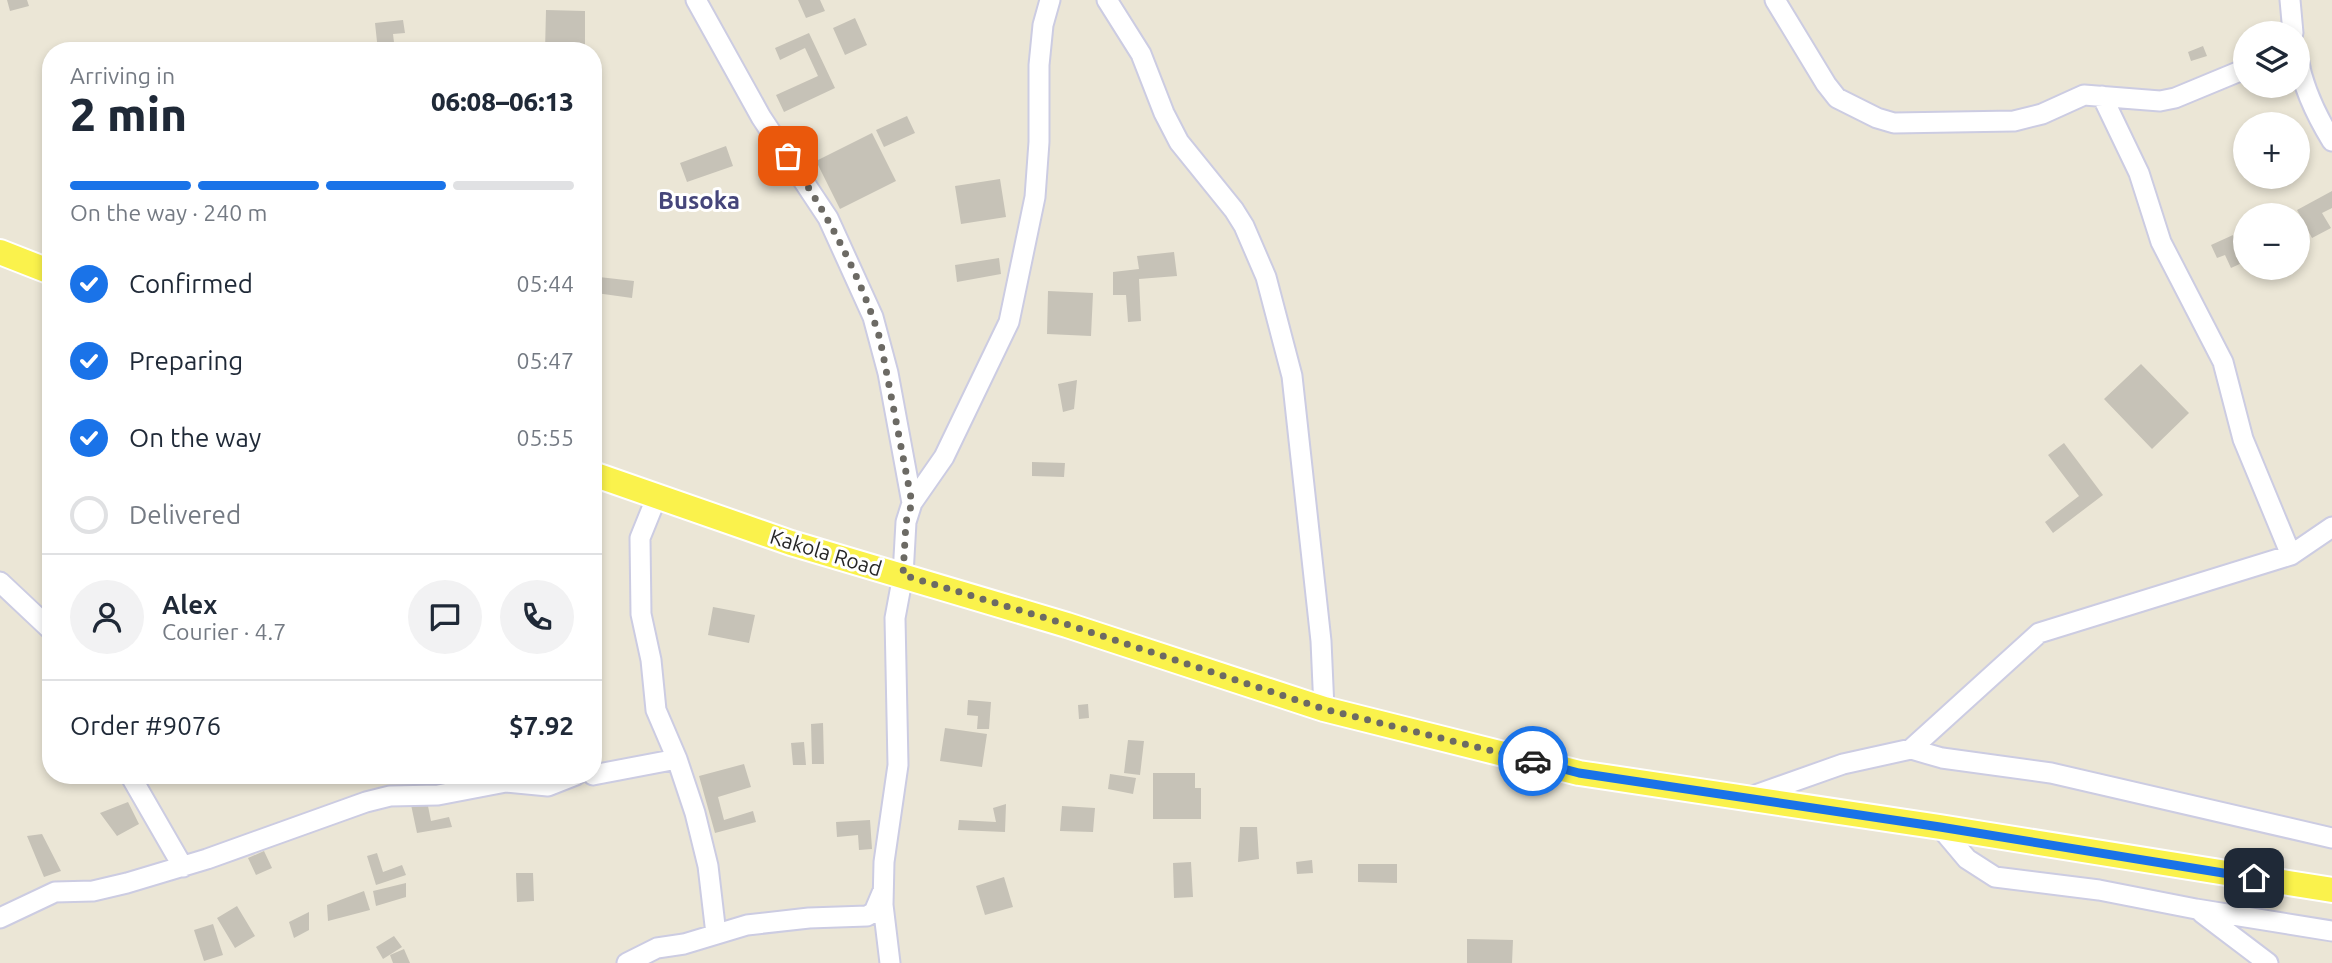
<!DOCTYPE html>
<meta charset="utf-8">
<style>
body{margin:0;font-family:Ubuntu,sans-serif;background:#f2f2f3;color:#1f2937;height:100vh;display:flex;flex-direction:column;font-size:26px;white-space:nowrap}
*{box-sizing:border-box;margin:0}
p{font-size:23px;color:#747a83}
.icon{flex:none;width:38px;height:38px;fill:none;stroke:currentColor;stroke-width:2;stroke-linecap:round;stroke-linejoin:round}
.map{position:relative;flex:1;overflow:hidden}
.sheet{position:absolute;left:42px;top:42px;width:560px;height:742px;display:flex;flex-direction:column;background:#fff;border-radius:28px;box-shadow:0 4px 10px #0003}
.sheet>*{flex:none}
.controls{position:absolute;left:2233px;top:21px;display:grid;gap:14px}
.controls a{display:grid;place-items:center;width:77px;height:77px;border-radius:50%;background:#fff;box-shadow:0 4px 10px #0003;font-size:35px}
.pin{position:absolute;display:grid;place-items:center;width:60px;height:60px;color:#fff;margin:-30px;border-radius:14px;box-shadow:0 4px 10px #0006}
.courier{position:absolute;display:grid;place-items:center;width:70px;height:70px;margin:-35px;border:5px solid #1a73e8;border-radius:50%;background:#fff;color:#222;box-shadow:0 2px 9px #0007}
.overview em{font-style:normal;font-weight:800}
.overview div{display:flex;flex-direction:column-reverse}
.overview{display:flex;align-items:center;justify-content:space-between;height:119px;padding:0 28px}
h1{font-size:46px;font-weight:800;line-height:52px}
.bar{display:grid;grid-template-columns:repeat(4,1fr);gap:10px 7px;align-content:center;height:84px;padding:0 28px}
.bar i{height:9px;border-radius:5px;background:#e0e1e3}
.bar .on{background:#1a73e8}
.bar p{grid-column:span 4}
.line{display:flex;align-items:center;gap:18px;padding:0 28px;border-top:2px solid #e0e1e3}
.line div{flex:1}
.round{display:grid;place-items:center;flex:none;width:74px;height:74px;border-radius:37px;background:#f2f2f3}
ol{padding:0 28px;list-style:none}
li{display:flex;align-items:center;gap:21px;height:77px}
li p{margin-inline-start:auto}
li .icon{padding:7px;border-radius:50%;background:#1a73e8;color:#fff;stroke-width:4}
li:last-child{color:#747a83}
li i{width:38px;height:38px;border:4px solid #e0e1e3;border-radius:50%}
.map>svg:first-child{display:block}
.building{fill:#c6c2b7}
.lines{fill:none;stroke-linecap:round;stroke-linejoin:round}
.minor-casing{stroke:#cccce2;stroke-width:23}
.major-casing{stroke:#fff;stroke-width:28}
.minor{stroke:#fff;stroke-width:19}
.major{stroke:#faf24c;stroke-width:24}
.done{stroke:#6c6a64;stroke-width:7;stroke-dasharray:0 12.6}
.route{stroke:#1a73e8;stroke-width:9}
.labels{text-anchor:middle;dominant-baseline:central;stroke-width:6;stroke-linejoin:round;paint-order:stroke}
.street-label{font-size:21px;fill:#272727;stroke:#fff}
.quarter-label{font-size:24px;font-weight:bold;fill:#45457a;stroke:#fff}
</style>
<div class="map">
<svg width="2332" height="963" viewBox="0 0 2332 963">
<rect width="100%" height="100%" fill="#ebe6d6"/>
<!-- building -->
<path class="building" d="M7,0H27L29,6L10,11Z
M798,0H820L825,11L806,18Z
M546,10L585,11V51H545Z
M855,18L867,45L845,55L833,28Z
M403,20L405,33L393,34L395,51H378L375,23Z
M809,33L835,88L784,112L776,95L818,76L805,48L780,60L775,48Z
M2203,46L2207,56L2191,61L2188,52Z
M907,116L915,133L884,147L876,130Z
M872,133L896,181L840,209L816,161Z
M726,146L733,166L687,182L680,163Z
M1000,179L1006,217L961,224L955,186Z
M2332,191V208L2322,213L2331,228L2312,238L2297,210Z
M2233,235L2244,262L2231,268L2225,255L2217,258L2211,245Z
M1174,252L1177,276L1139,279L1141,321L1128,322L1126,295H1113V272L1139,269L1137,256Z
M999,258L1001,274L957,282L955,265Z
M599,277L634,281L632,298L596,293Z
M1048,291L1093,293L1091,336L1047,334Z
M2141,364L2189,413L2152,449L2104,399Z
M1077,380L1074,409L1063,412L1058,384Z
M2064,443L2103,495L2053,533L2045,522L2079,496L2048,455Z
M1032,462L1065,463L1064,477L1032,476Z
M713,607L755,615L749,643L708,635Z
M968,700L991,702L989,729H977L978,716L967,715Z
M1088,704L1089,718L1079,719L1078,705Z
M823,723L824,764H812L811,724Z
M945,728L987,734L982,767L940,761Z
M1128,740L1144,741L1140,775L1124,773Z
M804,742L806,765H793L791,743Z
M744,764L751,787L718,797L724,820L753,811L756,822L715,833L699,776Z
M1153,773H1195V788H1201V819H1153Z
M1110,774L1136,778L1133,794L1108,789Z
M426,796L431,821L449,817L452,827L417,833L410,800Z
M128,802L139,824L117,836L100,813Z
M1006,804L1005,832L958,830L959,820L996,822L993,808Z
M1062,806L1095,808L1093,832L1060,831Z
M870,820L872,849L859,850L858,835L837,837L836,822Z
M1240,827H1257L1259,859L1238,862Z
M42,834L61,871L44,877L27,836Z
M264,851L272,868L256,875L248,858Z
M377,853L383,872L402,865L406,875L376,885L367,856Z
M1312,860L1313,873L1297,874L1296,862Z
M1191,862L1193,897L1174,898L1173,863Z
M1358,864H1397V883L1358,882Z
M516,873H533L534,901L517,902Z
M1004,877L1013,907L985,915L976,886Z
M406,883V897L376,906L373,891Z
M364,891L370,910L328,921L327,905Z
M237,906L255,936L235,948L217,918Z
M309,912V930L294,938L289,922Z
M213,924L223,955L204,961L194,930Z
M394,936L402,947L383,959L376,947Z
M1467,939L1513,940L1512,963H1467Z
M404,949L410,963H393L390,955Z"/>
<g class="lines">
<defs>
<path id="minor" d="M696,0L761,117L828,218L873,317L888,373L912,503L906,522L903,575L895,618L898,765L884,862L883,905L890,963
M1107,0L1141,54L1164,113L1179,142L1234,210L1244,226L1266,277L1292,376L1321,641L1324,709
M1775,0L1826,84L1837,98L1877,118L1894,123L2014,121L2042,114L2084,95L2160,101L2175,98L2245,69
M2290,0L2293,33
M2298,58C2303,88 2316,115 2332,141
M2102,96L2139,173L2161,242L2223,362L2243,439L2291,555
M657,496L640,538L641,614L651,660L656,710L677,759L695,813L708,866L716,934
M912,503L944,457L1009,322L1035,197L1039,142V65L1043,25L1050,0
M0,582L51,630
M1911,749L2039,633L2291,555L2332,527
M130,775L183,867
M593,775L677,759
M1747,798L1843,764L1911,749L1942,758L2051,773L2332,838
M1940,827L1967,859L1995,877L2099,890L2196,909L2332,931
M2202,913L2268,963
M0,918L55,892L93,891L127,883L207,859L366,802L390,796L438,795L506,782L548,786L576,775
M627,963L657,948L684,944L747,925L809,918L867,916L874,912L882,893"/>
<path id="major" d="M0,252L51,272
M593,474L791,543L1067,625L1324,709L1579,773L1940,827L2332,890"/>
</defs>
<!-- minor casing -->
<use href="#minor" class="minor-casing"/>
<!-- major casing -->
<use href="#major" class="major-casing"/>
<!-- minor -->
<use href="#minor" class="minor"/>
<!-- major -->
<use href="#major" class="major"/>
</g>
<g class="lines">
<!-- done -->
<path class="done" d="M788,156C826,212 860,274 880,339L912,503L906,522L903,575L1072,626L1324,709L1533,761"/>
<!-- route -->
<path class="route" d="M1533,761L1579,773L1940,827L2254,878"/>
</g>
<g class="labels">
<!-- street labels -->
<g class="street-label">
<text transform="translate(826 552) rotate(17)">Kakola Road</text>
</g>
<!-- quarter labels -->
<g class="quarter-label">
<text x="699" y="200">Busoka</text>
</g>
</g>
</svg>
<div class="controls">
<a><svg class="icon" aria-label="layers" viewBox="0 0 24 24"><path d="M12 4l9 5-9 5-9-5zM3 14l9 5 9-5"/></svg></a>
<a>+</a>
<a>−</a>
</div>
<div class="pin" style="left:788px;top:156px;background:#ea580c"><svg class="icon" aria-label="bag" viewBox="0 0 24 24"><path d="M5 8h14l-1 12H6zM9 8a3 3 0 0 1 6 0"/></svg></div>
<div class="pin" style="left:2254px;top:878px;background:#1f2937"><svg class="icon" aria-label="home" viewBox="0 0 24 24"><path d="M3 11l9-7 9 7M6 9v11h12V9"/></svg></div>
<div class="courier" style="left:1533px;top:761px"><svg class="icon" aria-label="car" viewBox="0 0 24 24"><path d="M5 17H2v-5l4-1 3-4h7l3 4 3 1v5h-3M9 17h6M6 11h13"/><circle cx="7" cy="17" r="2"/><circle cx="17" cy="17" r="2"/></svg></div>
<section class="sheet">
<div class="overview"><div><h1>2 min</h1><p>Arriving in</p></div><em>06:08–06:13</em></div>
<div class="bar"><i class="on"></i><i class="on"></i><i class="on"></i><i></i><p>On the way · 240 m</p></div>
<ol>
<li><svg class="icon" aria-label="check" viewBox="0 0 24 24"><path d="M5 12l5 5 9-10"/></svg>Confirmed<p>05:44</p></li>
<li><svg class="icon" aria-label="check" viewBox="0 0 24 24"><path d="M5 12l5 5 9-10"/></svg>Preparing<p>05:47</p></li>
<li><svg class="icon" aria-label="check" viewBox="0 0 24 24"><path d="M5 12l5 5 9-10"/></svg>On the way<p>05:55</p></li>
<li><i></i>Delivered</li>
</ol>
<div class="line" style="height:126px"><a class="round"><svg class="icon" aria-label="person" viewBox="0 0 24 24"><circle cx="12" cy="8" r="4"/><path d="M4 21q1-7 8-7t8 7"/></svg></a><div><b>Alex</b><p>Courier · 4.7</p></div><a class="round"><svg class="icon" aria-label="chat" viewBox="0 0 24 24"><path d="M4 5h16v11H9l-5 4z"/></svg></a><a class="round"><svg class="icon" aria-label="phone" viewBox="0 0 24 24"><path d="M5 4h4l2 5-3 2q2 4 5 5l2-3 5 2v4C11 20 4 13 5 4z"/></svg></a></div>
<div class="line" style="height:91px"><div>Order #9076</div><b>$7.92</b></div>
</section>
</div>
